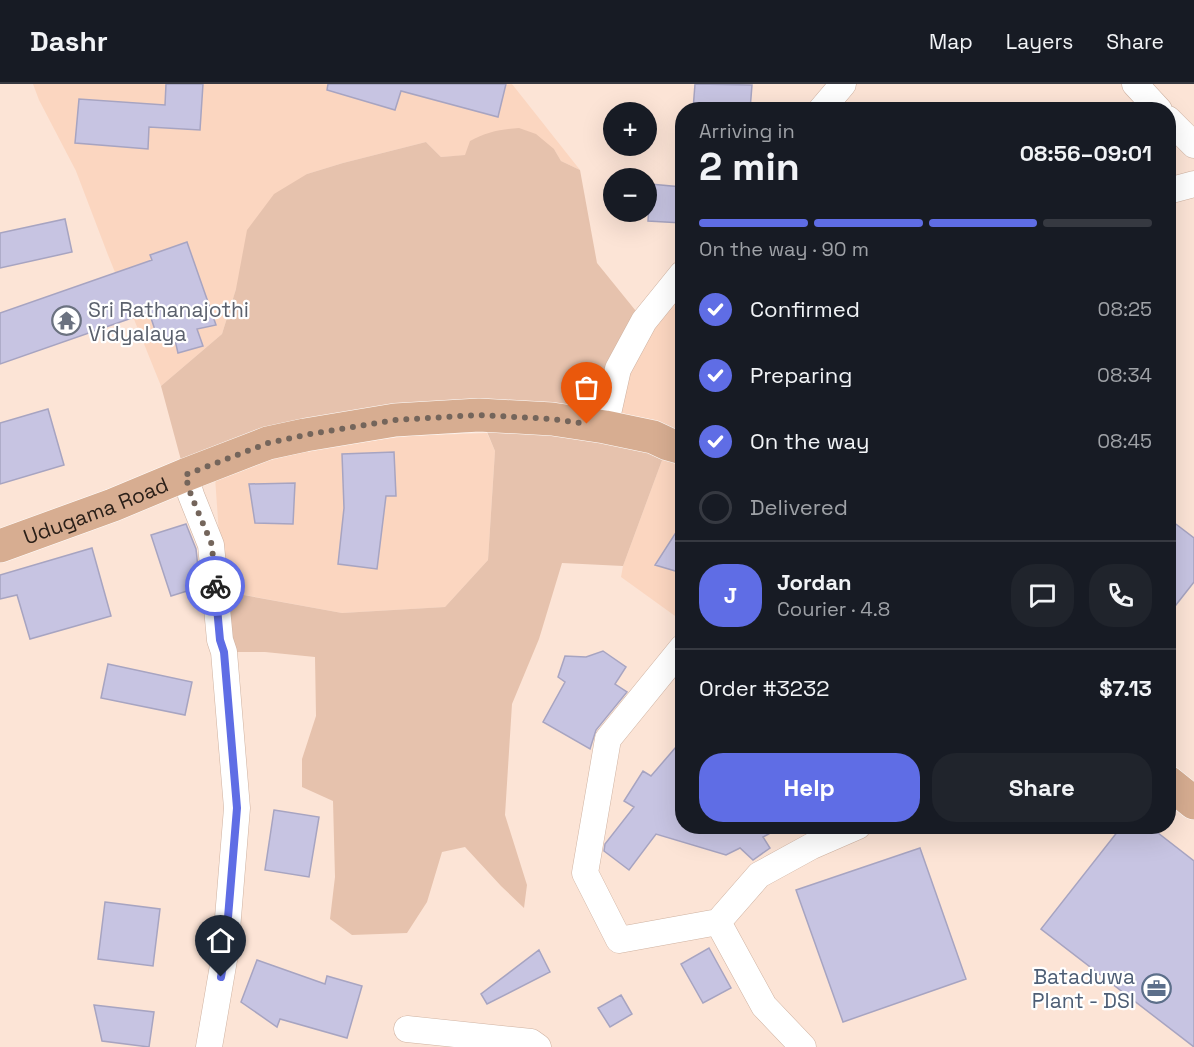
<!DOCTYPE html>
<meta charset="utf-8">
<style>
body{margin:0;font-family:"Space Grotesk",sans-serif;background:#20242c;color:#f1f3f6;height:100vh;display:flex;flex-direction:column;font-size:22px;white-space:nowrap}
*{box-sizing:border-box;margin:0}
p{font-size:20px;color:#9ea1a6}
.icon{flex:none;width:33px;height:33px;fill:none;stroke:currentColor;stroke-width:2;stroke-linecap:round;stroke-linejoin:round}
.map{position:relative;flex:1;overflow:hidden}
.drawer{position:absolute;left:675px;top:18px;width:501px;height:732px;display:flex;flex-direction:column;background:#171b24;border-radius:24px;box-shadow:0 6px 24px #0002}
.drawer>*{flex:none}
.buttons{position:absolute;left:603px;top:18px;display:grid;gap:12px}
.buttons a{display:grid;place-items:center;width:54px;height:54px;border-radius:50%;background:#171b24;box-shadow:0 6px 24px #0002;font-size:30px}
.pin{position:absolute;display:grid;place-items:center;width:51px;height:51px;color:#fff;margin:-62px -26px;border-radius:50% 50% 50% 0;rotate:-45deg;box-shadow:0 0 6px #0007}
.pin .icon{rotate:45deg}
.courier{position:absolute;display:grid;place-items:center;width:60px;height:60px;margin:-30px;border:4px solid #5f6de5;border-radius:50%;background:#fff;color:#222;box-shadow:0 2px 8px #0007}
.summary em{font-style:normal;font-weight:700}
.summary div{display:flex;flex-direction:column-reverse}
.summary{display:flex;align-items:center;justify-content:space-between;height:102px;padding:0 24px}
h1{font-size:39px;font-weight:700;line-height:45px}
.bar{display:grid;grid-template-columns:repeat(4,1fr);gap:9px 6px;align-content:center;height:72px;padding:0 24px}
.bar i{height:8px;border-radius:4px;background:#363941}
.bar .active{background:#5f6de5}
.bar p{grid-column:span 4}
.line{display:flex;align-items:center;gap:15px;padding:0 24px;border-top:2px solid #363941}
.line div{flex:1}
.round{display:grid;place-items:center;flex:none;width:63px;height:63px;border-radius:24px;background:#20242c}
ol{padding:0 24px;list-style:none}
li{display:flex;align-items:center;gap:18px;height:66px}
li p{margin-inline-start:auto}
li .icon{padding:6px;border-radius:50%;background:#5f6de5;color:#fff;stroke-width:4}
li:last-child{color:#9ea1a6}
li i{width:33px;height:33px;border:3px solid #363941;border-radius:50%}
.cta{display:flex;gap:12px;margin-top:auto;padding:12px 24px}
.cta a{flex:1;height:69px;border-radius:24px;background:#5f6de5;color:#fff;font-size:24px;font-weight:700;line-height:69px;text-align:center}
.cta a+a{background:#20242c;color:#f1f3f6}
header{display:flex;align-items:center;gap:36px;box-sizing:border-box;height:84px;padding:0 30px;background:#171b24;border-bottom:2px solid #363941}
header strong{font-size:28px}
nav{display:flex;gap:33px;margin-inline-start:auto;font-size:21px}
.map>svg:first-child{display:block}
.built{fill:#fbd6c0}
.green{fill:#e6c2ad}
.building{fill:#c7c4e2;stroke:#a7a4c1;stroke-width:1.5}
.lines{fill:none;stroke-linecap:round;stroke-linejoin:round}
.street-casing{stroke:#cfb2a1;stroke-width:27}
.primary-casing{stroke:#fff;stroke-width:34}
.street{stroke:#fff;stroke-width:26}
.primary{stroke:#d7ad91;stroke-width:33}
.done{stroke:#74655b;stroke-width:6;stroke-dasharray:0 10.8}
.route{stroke:#5f6de5;stroke-width:8}
.labels{text-anchor:middle;dominant-baseline:central;stroke-width:4.5;stroke-linejoin:round;paint-order:stroke}
.worship-label{font-size:21px;fill:#5b616d;stroke:#fff;text-anchor:start}
.street-label{font-size:21px;fill:#2b2019;stroke:#fff}
.service-label{font-size:21px;fill:#4e5e75;stroke:#fff;text-anchor:end}
</style>
<header>
<strong>Dashr</strong>
<nav><a>Map</a><a>Layers</a><a>Share</a></nav>
</header>
<div class="map">
<svg width="1194" height="963" viewBox="0 0 1194 963">
<rect width="100%" height="100%" fill="#fce4d6"/>
<!-- built -->
<path class="built" d="M33,0H512L580,86L561,77L554,65L441,73L426,58L343,79L307,90L236,205L222,250L161,302L108,171L76,87L39,16Z
M682,190V537L621,493L623,482L668,360L605,343L618,286Z
M487,349L495,367L488,476L445,523L342,529L223,507L215,393L267,377L326,363L408,352Z"/>
<!-- green -->
<path class="green" d="M519,44L536,50L554,65L561,77L580,86L597,179L644,237L605,342L668,360L623,482L562,479L539,555L512,620L505,731L527,801L524,824L501,802L465,763L442,768L427,818L407,849L352,851L330,835L335,793L333,717L302,703V675L316,632L315,573L265,568H224L216,506L342,529L445,523L488,476L495,367L480,331L185,391L161,302L222,250L236,205L247,146L274,110L307,90L343,79L426,58L441,73L465,71L470,57C486,48 501,45 519,44Z"/>
<!-- building -->
<path class="building" d="M166,0H203L200,46L149,43L148,65L75,59L79,15L165,21Z
M328,0H506L498,33L401,7L395,26L327,6Z
M695,0L752,1L750,26H693Z
M650,100L682,103V139L648,137Z
M65,135L72,168L0,184V149Z
M187,158L216,241L197,245L203,262L178,269L174,252L159,258L149,228L0,280V229L152,176L150,171Z
M48,325L64,381L0,400V339Z
M394,368L396,412H386L377,485L338,480L344,424L342,370Z
M295,399L293,440L255,439L249,400Z
M1168,434L1194,454V498L1168,531Z
M682,439V489L655,481Z
M186,440L196,465L200,503L171,512L151,451Z
M92,464L111,532L30,555L17,511L0,515V491Z
M603,567L626,583L615,600L627,608L596,646L590,665L543,638L565,598L558,593L565,572L586,573Z
M108,580L192,598L185,631L101,614Z
M682,656V742H783L763,753L770,764L753,776L740,764L726,771L656,750L629,786L604,767L605,760L634,723L624,717L643,687L651,692Z
M274,726L319,733L309,793L265,786Z
M1122,742H1149L1194,777V963L1041,845Z
M920,764L966,895L843,938L796,806Z
M105,818L160,825L153,882L98,875Z
M709,864L731,904L703,919L681,880Z
M539,866L550,888L487,920L481,910Z
M257,876L325,900L327,892L362,902L347,954L280,935L277,943L241,918Z
M621,911L632,930L610,943L598,924Z
M94,921L154,928L149,963L102,957Z"/>
<g class="lines">
<defs>
<path id="street" d="M1135,0L1159,26
M821,26L843,0
M1168,35L1194,61
M1168,107L1194,100
M605,343L618,285L644,237L682,190
M185,391L191,411L211,461L220,556L224,568L237,724L225,870L209,963
M682,564L608,655L585,789L619,856L718,838L764,922L803,963
M718,838L759,791L812,762L858,742
M407,945L531,958L538,963"/>
<g id="primary">
<path id="s1" d="M0,462L113,421L185,391L268,359L305,351L395,336L479,331L552,335L605,343L653,353L668,360L682,364"/>
<path d="M1168,698L1194,719"/>
</g>
</defs>
<!-- street casing -->
<use href="#street" class="street-casing"/>
<!-- primary casing -->
<use href="#primary" class="primary-casing"/>
<!-- street -->
<use href="#street" class="street"/>
<!-- primary -->
<use href="#primary" class="primary"/>
</g>
<g class="lines">
<!-- done -->
<path class="done" d="M215,502L212,461L191,411L185,391L268,359L305,351L395,336L479,331L552,335L587,340"/>
<!-- route -->
<path class="route" d="M215,502L220,556L224,568L237,724L225,870L221,893"/>
</g>
<!-- icons -->
<defs>
<symbol id="temple-ring" viewBox="-11 -11 22 22"><circle r="9.5" fill="#fff" stroke="#6b7280" stroke-width="1.5"/><path d="M0-6L5-2H3V0L6.5 2.5H4V6H1.5V3h-3V6H-4V2.5H-6.5L-3 0V-2H-5Z" fill="#6b7280"/></symbol>
<symbol id="office-ring" viewBox="-11 -11 22 22"><circle r="9.5" fill="#fff" stroke="#5c6f8a" stroke-width="1.5"/><path d="M-6-3h4V-5.5h4V-3h4V5H-6ZM-1-4.5V-3h2v-1.5ZM-6 0V1H6V0Z" fill="#5c6f8a"/></symbol>
</defs>
<g fill-rule="evenodd">
<use href="#temple-ring" x="50" y="220" width="33" height="33"/>
<use href="#office-ring" x="1140" y="888" width="33" height="33"/>
</g>
<g class="labels">
<!-- worship labels -->
<g class="worship-label">
<text x="88" y="225">Sri Rathanajothi<tspan x="88" dy="24">Vidyalaya</tspan></text>
</g>
<!-- street labels -->
<g class="street-label">
<text stroke="none"><textPath href="#s1" startOffset="102">Udugama Road</textPath></text>
</g>
<!-- service labels -->
<g class="service-label">
<text x="1135" y="892">Bataduwa<tspan x="1135" dy="24">Plant - DSI</tspan></text>
</g>
</g>
</svg>
<div class="buttons">
<a>+</a>
<a>−</a>
</div>
<div class="pin" style="left:587px;top:340px;background:#ea580c"><svg class="icon" aria-label="bag" viewBox="0 0 24 24"><path d="M5 8h14l-1 12H6zM9 8a3 3 0 0 1 6 0"/></svg></div>
<div class="pin" style="left:221px;top:893px;background:#1f2937"><svg class="icon" aria-label="home" viewBox="0 0 24 24"><path d="M3 11l9-7 9 7M6 9v11h12V9"/></svg></div>
<div class="courier" style="left:215px;top:502px"><svg class="icon" aria-label="bike" viewBox="0 0 24 24"><circle cx="6" cy="16" r="4"/><circle cx="18" cy="16" r="4"/><path d="M6 16l4-8h5l3 8M10 8l3 8H6M13 5h3"/></svg></div>
<section class="drawer">
<div class="summary"><div><h1>2 min</h1><p>Arriving in</p></div><em>08:56–09:01</em></div>
<div class="bar"><i class="active"></i><i class="active"></i><i class="active"></i><i></i><p>On the way · 90 m</p></div>
<ol>
<li><svg class="icon" aria-label="check" viewBox="0 0 24 24"><path d="M5 12l5 5 9-10"/></svg>Confirmed<p>08:25</p></li>
<li><svg class="icon" aria-label="check" viewBox="0 0 24 24"><path d="M5 12l5 5 9-10"/></svg>Preparing<p>08:34</p></li>
<li><svg class="icon" aria-label="check" viewBox="0 0 24 24"><path d="M5 12l5 5 9-10"/></svg>On the way<p>08:45</p></li>
<li><i></i>Delivered</li>
</ol>
<div class="line" style="height:108px"><b class="round" style="background:#5f6de5;color:#fff">J</b><div><b>Jordan</b><p>Courier · 4.8</p></div><a class="round"><svg class="icon" aria-label="chat" viewBox="0 0 24 24"><path d="M4 5h16v11H9l-5 4z"/></svg></a><a class="round"><svg class="icon" aria-label="phone" viewBox="0 0 24 24"><path d="M5 4h4l2 5-3 2q2 4 5 5l2-3 5 2v4C11 20 4 13 5 4z"/></svg></a></div>
<div class="line" style="height:78px"><div>Order #3232</div><b>$7.13</b></div>
<div class="cta"><a>Help</a><a>Share</a></div>
</section>
</div>
